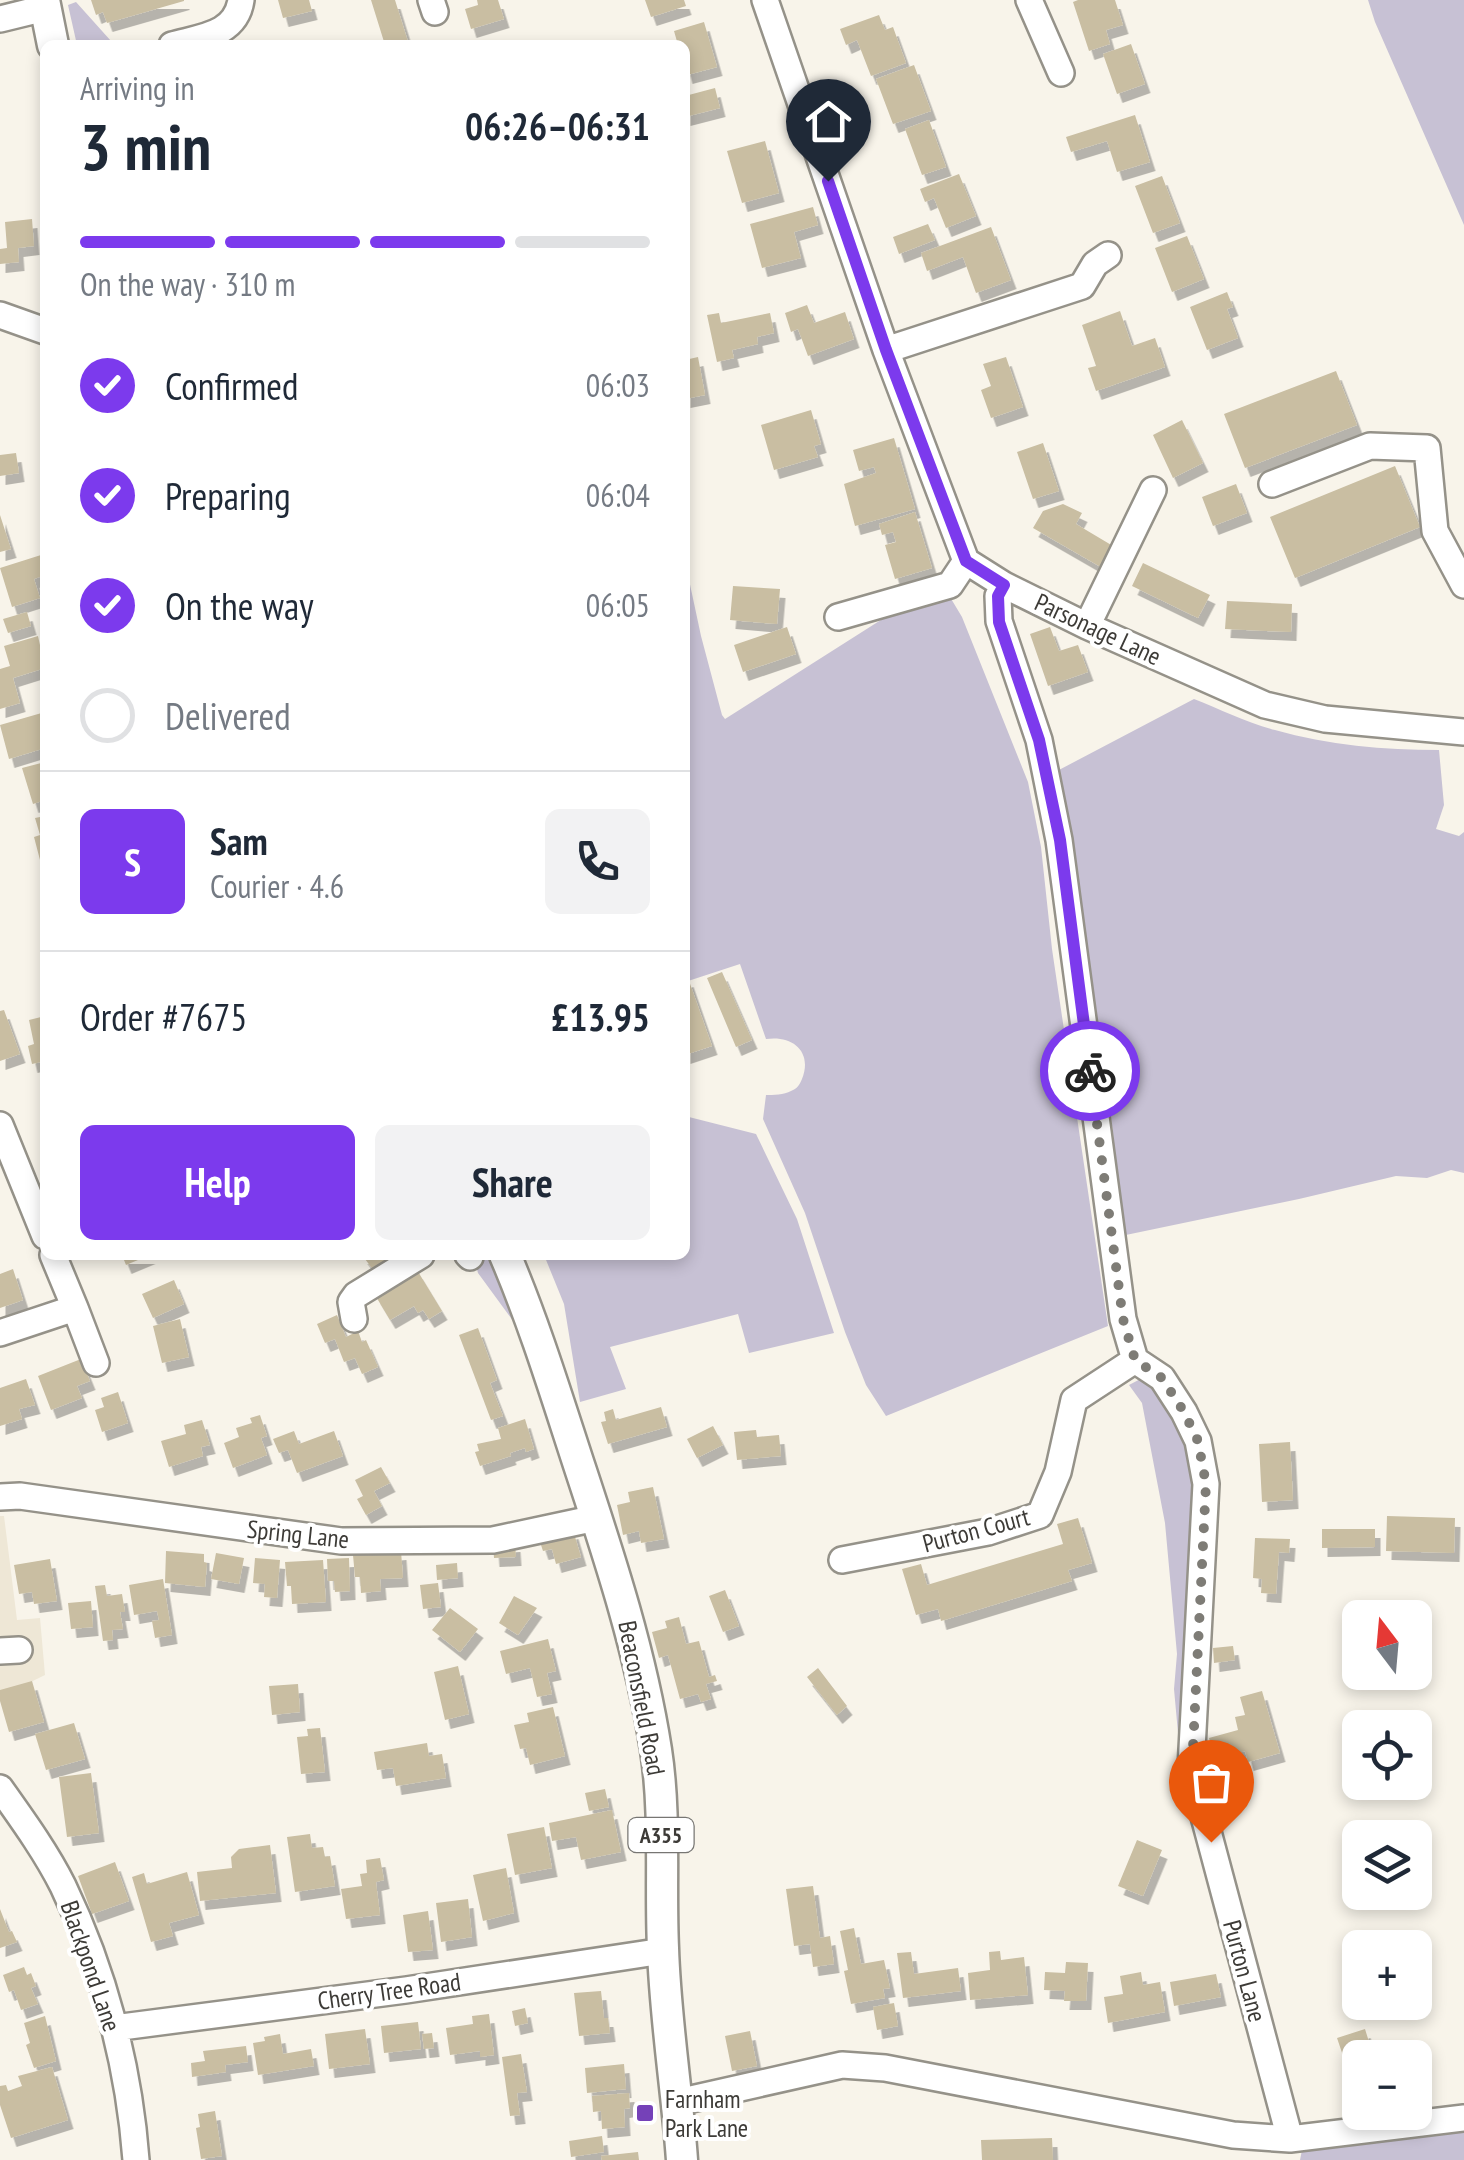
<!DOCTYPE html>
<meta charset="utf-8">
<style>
body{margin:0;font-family:"PT Sans Narrow",sans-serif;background:#f2f2f3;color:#1f2937;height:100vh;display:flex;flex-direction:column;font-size:38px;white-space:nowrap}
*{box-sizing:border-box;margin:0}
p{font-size:32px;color:#747a83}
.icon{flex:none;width:55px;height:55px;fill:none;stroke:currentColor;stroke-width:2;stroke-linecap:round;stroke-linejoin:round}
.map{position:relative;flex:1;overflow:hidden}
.panel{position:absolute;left:40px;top:40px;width:650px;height:1220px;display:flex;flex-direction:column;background:#fff;border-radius:15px;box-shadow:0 5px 15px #0003}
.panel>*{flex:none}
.needle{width:65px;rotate:344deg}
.fabs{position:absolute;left:1342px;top:1600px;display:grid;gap:20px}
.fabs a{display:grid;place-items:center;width:90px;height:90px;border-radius:15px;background:#fff;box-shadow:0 5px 15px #0003;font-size:50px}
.pin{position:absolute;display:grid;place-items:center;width:85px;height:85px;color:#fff;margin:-102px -42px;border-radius:50% 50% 50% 0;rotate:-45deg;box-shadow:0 0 10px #0007}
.pin .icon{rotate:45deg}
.courier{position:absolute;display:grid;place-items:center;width:100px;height:100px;margin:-50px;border:8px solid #7c3aed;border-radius:50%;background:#fff;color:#222;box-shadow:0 2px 12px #0007}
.headline em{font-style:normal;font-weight:700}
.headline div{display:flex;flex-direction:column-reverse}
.headline{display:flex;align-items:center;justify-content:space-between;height:170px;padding:0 40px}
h1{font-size:65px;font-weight:700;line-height:75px}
.bar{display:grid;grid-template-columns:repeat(4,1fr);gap:15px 10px;align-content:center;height:120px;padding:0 40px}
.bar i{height:12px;border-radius:8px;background:#e0e1e3}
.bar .on{background:#7c3aed}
.bar p{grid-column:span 4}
.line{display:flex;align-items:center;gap:25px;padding:0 40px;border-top:2px solid #e0e1e3}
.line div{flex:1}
.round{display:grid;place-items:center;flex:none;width:105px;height:105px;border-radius:15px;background:#f2f2f3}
ol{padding:0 40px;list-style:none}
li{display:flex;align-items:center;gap:30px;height:110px}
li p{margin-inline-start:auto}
li .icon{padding:10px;border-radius:50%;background:#7c3aed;color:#fff;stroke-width:4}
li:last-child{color:#747a83}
li i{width:55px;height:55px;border:5px solid #e0e1e3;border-radius:50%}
.action{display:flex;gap:20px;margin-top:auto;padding:20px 40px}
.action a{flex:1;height:115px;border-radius:15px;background:#7c3aed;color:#fff;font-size:40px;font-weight:700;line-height:115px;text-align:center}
.action a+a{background:#f2f2f3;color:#1f2937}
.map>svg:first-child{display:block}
.built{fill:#eee7d6}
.green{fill:#c7c1d4}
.building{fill:#c9bea2;filter:url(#shadow)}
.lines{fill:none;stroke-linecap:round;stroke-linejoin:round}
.minor-casing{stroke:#959289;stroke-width:30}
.major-casing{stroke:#959289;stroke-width:35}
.minor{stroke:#fff;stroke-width:25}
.major{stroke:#fff;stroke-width:30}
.done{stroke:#7e7c76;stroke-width:10;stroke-dasharray:0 18}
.route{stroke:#7c3aed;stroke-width:12}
.poi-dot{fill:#7541b8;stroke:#fff;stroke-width:4}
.labels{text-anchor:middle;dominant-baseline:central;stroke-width:8;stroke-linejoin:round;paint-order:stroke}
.shield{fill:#fff;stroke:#777673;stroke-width:2.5}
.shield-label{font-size:22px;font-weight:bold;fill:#3d3b37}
.street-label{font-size:25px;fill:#3d3b37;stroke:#fff}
.poi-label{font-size:25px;fill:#3d3b37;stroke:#fff;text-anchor:start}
</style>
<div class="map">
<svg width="1464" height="2160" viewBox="0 0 1464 2160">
<defs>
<filter id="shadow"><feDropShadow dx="5.5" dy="9" stdDeviation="0" flood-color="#0004"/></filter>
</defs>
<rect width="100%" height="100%" fill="#f8f4ea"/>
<!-- built -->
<path class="built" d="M0,1516H4L17,1620L40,1618L45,1675L0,1697Z"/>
<!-- green -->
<path class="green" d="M1368,0H1464V225L1375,22Z
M76,2L111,41L110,45H77L68,5Z
M685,561L701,636L722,715L725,719L884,618L944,587L962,617L1028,782L1041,847L1052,949L1108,1326L886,1416L866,1385L845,1332L805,1213L763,1119L766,1095C773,1095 784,1095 791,1091C797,1089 800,1084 802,1079C813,1051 792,1035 766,1039L740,964L685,982Z
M1194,699C1220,709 1247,723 1275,730C1328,745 1384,750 1439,750L1444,805L1436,829L1459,836L1464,832V1173L1451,1170L1427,1178L1396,1176L1299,1199L1121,1236L1113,1132L1064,804L1057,771Z
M685,1116L756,1134L797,1219L834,1333L749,1353L738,1314L610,1347L626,1389L580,1402L564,1304L544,1255H685Z
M473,1255H493L522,1333L478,1273Z
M1148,1375L1195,1446L1197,1495L1184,1695L1178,1733L1174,1689L1177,1654L1165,1523L1142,1403L1129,1385Z
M1464,2129V2160H1300L1302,2150Z"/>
<!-- building -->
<path class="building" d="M91,0H184V1L107,23L103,12L96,15Z
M278,0H309L312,11L283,18Z
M371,0H395L409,45H385Z
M477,0H498L504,19L471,29L465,9L478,5Z
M645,0H684L686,6L651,17Z
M1078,0H1115L1123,25L1106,30L1110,44L1089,51L1073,2Z
M879,15L885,30L893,27L906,63L871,76L857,40L846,45L840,29Z
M704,22L717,67L687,75L685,67V45H678L674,31Z
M1131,44L1145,84L1117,94L1103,54Z
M914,65L931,111L893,124L876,79Z
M715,88L720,108L685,117V96Z
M1135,115L1150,162L1117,172L1107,141L1071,152L1066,137Z
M929,120L946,167L922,175L905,129Z
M765,141L779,193L742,203L727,151Z
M959,174L976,216L946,228L934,198L925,202L920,189Z
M1162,176L1180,223L1153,233L1135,186Z
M813,207L818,225L794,232L801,258L762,268L750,224Z
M32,219L34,246L18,248L19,262L0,264V249L7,248L5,222Z
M928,224L935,240L899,254L893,237Z
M991,227L1011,280L976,293L963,257L927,271L921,253Z
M1187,236L1204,279L1172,292L1155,248Z
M1227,292L1233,307L1227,309L1238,338L1207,350L1190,307Z
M807,305L814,323L845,312L854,339L808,356L798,329L791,332L785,313Z
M1120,311L1132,346L1155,338L1165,367L1096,391L1088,368L1096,366L1082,325Z
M719,313L721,323L770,313L774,333L757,337L758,344L732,350L734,358L717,362L707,315Z
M698,357L705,395L685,399V360Z
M1006,357L1023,407L991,418L981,390L991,386L983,364Z
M1336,371L1357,425L1245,468L1224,414Z
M811,410L821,444L814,446L818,457L774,470L761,425Z
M1182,420L1203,463L1173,478L1153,435Z
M894,438L915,509L855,526L844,484L876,473L874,467L859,471L853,450Z
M1043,443L1059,491L1033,499L1017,452Z
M16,453L19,473L0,476V455Z
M1395,466L1420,527L1295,578L1270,517Z
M1236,484L1247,513L1213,526L1202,497Z
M1063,504L1082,513L1076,524L1118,549L1106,570L1033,528L1043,511Z
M915,512L932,568L895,579L885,545L896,542L893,532L882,535L879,524Z
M0,515L11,549L0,552Z
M41,555L45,575L34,579L40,598L12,607L0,568Z
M1143,563L1210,595L1198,618L1132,586Z
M733,586L780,589L777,624L730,620Z
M1227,601L1292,604L1291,632L1225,629Z
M27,612L31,626L8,633L3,619Z
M787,627L796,654L743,672L734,645Z
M1050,627L1059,651L1078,645L1088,672L1048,686L1030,634Z
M38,636L45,668L13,678L20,703L0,709V669L10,666L4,646Z
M45,712V748L9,759L0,725Z
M45,762V800L33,804L22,768Z
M45,816V858L40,860L34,837L40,835L35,818Z
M722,972L752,1040L736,1047L707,978Z
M688,978L712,1046L685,1055V979Z
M4,1010L20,1054L0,1061V1011Z
M45,1016V1061L32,1064L28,1046L34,1044L29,1020Z
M122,1255H150L126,1265Z
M362,1255H395L401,1263L380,1279Z
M13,1269L23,1300L0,1308V1274Z
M417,1270L442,1311L429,1319L423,1310L418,1313L414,1306L390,1320L375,1295Z
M174,1280L184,1304L153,1318L142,1294Z
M337,1315L346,1337L358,1331L362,1342L366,1340L378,1367L362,1374L355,1358L344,1362L335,1339L325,1343L317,1324Z
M180,1319L189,1357L162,1363L153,1326Z
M478,1328L497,1380L490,1383L503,1416L491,1420L459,1335Z
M81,1359L90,1381L77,1386L82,1398L51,1410L38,1376Z
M26,1379L35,1405L19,1409L22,1419L0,1426V1388Z
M118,1392L128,1423L102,1432L95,1410L104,1407L101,1398Z
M661,1407L667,1427L608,1444L601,1422L606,1421L604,1412L613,1409L616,1420Z
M260,1415L267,1436L261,1438L267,1455L233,1468L224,1443L239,1437L236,1428L252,1423L250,1418Z
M525,1419L534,1449L526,1452L525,1448L510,1453L511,1456L480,1466L475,1452L479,1451L477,1444L501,1439L498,1428Z
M202,1420L210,1445L201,1447L203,1456L169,1467L161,1441L186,1434L184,1425Z
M713,1426L723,1445L697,1458L687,1439Z
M756,1430L757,1437L779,1435L781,1456L737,1460L734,1432Z
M294,1431L299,1444L334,1431L343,1456L297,1473L288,1450L279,1453L273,1439Z
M1290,1442L1293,1500L1262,1502L1259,1444Z
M381,1467L390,1483L374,1491L382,1506L366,1515L357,1499L363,1496L355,1480Z
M653,1487L664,1539L641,1543L639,1531L623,1535L617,1505L630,1502L628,1492Z
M1387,1516L1455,1518L1454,1553L1386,1551Z
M1078,1518L1092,1563L1068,1570L1072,1581L941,1621L938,1609L916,1615L902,1569L921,1564L927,1585L1063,1544L1057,1524Z
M1322,1529H1375V1547L1322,1548Z
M573,1530L581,1557L556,1564L552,1549L543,1551L539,1539Z
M1255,1538L1290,1539L1289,1553L1279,1552L1276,1594L1261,1593L1262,1579L1253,1578Z
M515,1543L516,1557L494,1558L493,1544Z
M166,1551L204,1554V1562L207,1563L205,1587L165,1583Z
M401,1551L403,1578L380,1579L381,1591L361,1593L360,1577H355L353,1555Z
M216,1553L244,1558L239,1584L211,1579Z
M255,1558L280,1560L277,1598L264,1597L265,1584L253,1583Z
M349,1558L350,1591L335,1592L334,1581H328L327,1559Z
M50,1559L57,1601L34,1604L32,1592L19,1594L14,1565Z
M323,1560L326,1602L292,1604L291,1586H287L285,1562Z
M457,1563L458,1578L437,1580L436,1565Z
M163,1579L172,1635L155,1638L152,1621L159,1620L157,1611L134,1615L129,1585Z
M438,1583L441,1607L423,1609L420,1585Z
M105,1585L107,1596L122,1594L125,1612H120L123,1629L112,1630L113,1640L103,1641L95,1586Z
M725,1590L739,1626L723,1632L709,1596Z
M514,1596L537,1608L518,1635L499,1623Z
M91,1601L93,1627L71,1629L68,1603Z
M450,1608L478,1629L460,1652L432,1630Z
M679,1617L686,1644L699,1641L709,1677L715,1675L717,1681L706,1684L711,1699L701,1702L698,1694L680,1699L668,1655L659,1658L652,1632L667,1628L665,1621Z
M548,1639L556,1671L547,1673L552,1694L537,1697L530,1668L506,1674L500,1651Z
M1233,1646L1235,1660L1214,1663L1213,1648Z
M458,1666L469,1714L445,1720L434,1672Z
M818,1668L847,1706L837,1715L807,1677Z
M32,1681L44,1722L9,1732L0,1701V1690Z
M298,1684L300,1712L272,1715L269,1686Z
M1262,1691L1280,1753L1248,1762L1245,1751L1238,1753L1241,1763L1227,1767L1224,1754L1214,1756L1209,1738L1238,1730L1235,1717L1245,1715L1240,1697Z
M553,1707L565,1756L530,1765L526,1748L520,1749L514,1725L529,1722L527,1713Z
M74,1723L85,1759L46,1770L35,1734Z
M320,1728L325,1772L301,1774L297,1737L308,1736L307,1729Z
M427,1743L429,1756L442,1754L446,1778L396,1786L393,1768L377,1770L374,1752Z
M91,1773L99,1833L67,1837L59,1777Z
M605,1789L609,1807L589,1811L585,1793Z
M612,1810L621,1852L581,1860L576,1837L552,1841L549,1823Z
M544,1827L552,1868L515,1875L507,1834Z
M310,1834L312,1848L323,1847L325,1857L330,1856L335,1886L295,1892L287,1837Z
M1137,1840L1162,1850L1143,1896L1118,1886Z
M270,1845L276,1893L200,1901L197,1872L232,1868L231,1857L239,1849Z
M380,1858L384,1880L376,1882L380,1915L346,1919L341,1889L362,1886L360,1874L367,1873L366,1860Z
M115,1862L129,1901L92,1914L78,1876Z
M506,1868L514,1913L483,1921L473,1875Z
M187,1872L199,1915L169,1923L173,1936L151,1942L132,1877L144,1873L147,1884Z
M813,1886L820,1938L830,1936L834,1964L813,1967L810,1944L794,1946L786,1889Z
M468,1899L472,1937L441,1942L436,1903Z
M0,1909L9,1932L12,1931L17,1942L0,1948Z
M428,1911L433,1950L408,1952L403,1915Z
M854,1928L861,1964L884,1960L890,1988L883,1989L885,1998L851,2004L844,1971L848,1970L840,1931Z
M1000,1951L1001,1960L1024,1957L1028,1995L970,2000L968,1973L990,1970L989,1952Z
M911,1952L914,1974L958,1968L961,1991L903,1998L897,1953Z
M1066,1962L1088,1963L1086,2001H1064L1065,1991L1044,1990L1045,1972L1065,1973Z
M24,1967L27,1975L31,1973L36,1986L31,1988L38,2004L21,2010L14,1990L9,1992L3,1975Z
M1141,1972L1143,1985L1160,1982L1165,2012L1108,2023L1104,1997L1123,1994L1120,1976Z
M1216,1974L1221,1997L1174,2006L1170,1982Z
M601,1991L604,2018H608L610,2033L579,2036L574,1993Z
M894,2003L898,2026L877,2030L873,2007Z
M525,2008L528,2023L515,2026L512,2011Z
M489,2014L494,2055L480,2057V2051L450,2055L446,2028L473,2024L472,2016Z
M45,2016L56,2061L34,2068L26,2045L30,2043L24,2023Z
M418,2022L421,2049L384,2053L381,2026Z
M365,2029L370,2064L329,2069L325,2034Z
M1365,2029L1374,2058H1360V2093L1356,2094L1337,2038Z
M750,2031L757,2066L732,2071L725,2036Z
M432,2033L434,2048L424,2049L422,2034Z
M280,2034L283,2054L311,2049L314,2066L258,2075L253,2043L265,2041L264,2037Z
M246,2046L248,2062L225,2065L226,2072L192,2077L191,2063L205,2061L203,2051Z
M521,2054L527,2092L517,2093L520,2115L510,2116L502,2057Z
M624,2064L626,2089L587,2093L585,2068Z
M52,2067L68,2120L11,2138L0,2105V2086L6,2085L8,2091L22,2086L18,2076Z
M629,2093L630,2108L624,2109L625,2127L602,2129L601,2111L593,2112L592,2096Z
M215,2111L222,2156L201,2159L196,2128L200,2127L198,2114Z
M602,2136L604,2152L571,2157L569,2141Z
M1052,2138L1053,2160H982L981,2140Z
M638,2152L639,2160H602L601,2156Z"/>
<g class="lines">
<defs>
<path id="minor" d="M431,0L435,12
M765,0L886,350L966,561L1004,585L1087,626L1265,705L1325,719L1464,732
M1029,0L1061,73
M0,19L45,8
M172,45C201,37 236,35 241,0
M0,315L45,331
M886,350L1082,286L1095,264L1108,255
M1272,484L1370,446L1427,448L1435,531L1464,585
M1004,585L998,596L999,621L1039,740L1059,840L1123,1319L1135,1360L1162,1378L1184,1412L1198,1441L1206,1484L1191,1768L1290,2139
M838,617L950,585L966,561
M1087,626L1153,490
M0,1125L45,1236
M53,1255L75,1308
M468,1255L470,1257
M354,1319L351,1302L356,1295L421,1255
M0,1333L75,1308L96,1363
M0,1497L20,1496L341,1541L493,1540L596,1518
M842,1560L988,1532L1040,1515L1058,1472L1074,1400L1135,1360
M0,1651L19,1650
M0,1788C22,1819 46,1852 63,1886C104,1971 129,2066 136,2160
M114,2028L406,1990L663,1951
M678,2102L842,2065L885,2068L1233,2135L1290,2139L1464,2118"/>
<path id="major" d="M44,0L53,45
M505,1255C535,1325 557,1398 581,1471C611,1562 641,1654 656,1750C666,1815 660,1882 663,1948C665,2018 677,2089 682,2160"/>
</defs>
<!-- minor casing -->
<use href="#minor" class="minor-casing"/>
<!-- major casing -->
<use href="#major" class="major-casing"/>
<!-- minor -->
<use href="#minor" class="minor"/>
<!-- major -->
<use href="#major" class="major"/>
</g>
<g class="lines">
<!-- done -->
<path class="done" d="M1090,1071L1123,1319L1135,1360L1162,1378L1184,1412L1198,1441L1206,1484L1192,1768L1211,1842"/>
<!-- route -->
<path class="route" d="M828,181L886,350L966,561L1004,585L998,596L999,622L1039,740L1060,840L1090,1071"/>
</g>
<!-- markers -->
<rect class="poi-dot" x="635" y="2103" width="20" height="20" rx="5"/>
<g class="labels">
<!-- shield labels -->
<rect class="shield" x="628.5" y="1818" width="65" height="34" rx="8"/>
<g class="shield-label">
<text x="661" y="1835">A355</text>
</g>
<!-- street labels -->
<g class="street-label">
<text transform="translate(1098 629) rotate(25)">Parsonage Lane</text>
<text transform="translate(976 1530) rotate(-15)">Purton Court</text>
<text transform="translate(298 1534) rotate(6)">Spring Lane</text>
<text transform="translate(642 1698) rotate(79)">Beaconsfield Road</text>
<text transform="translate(91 1966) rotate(71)">Blackpond Lane</text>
<text transform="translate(1245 1971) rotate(75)">Purton Lane</text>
<text transform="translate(389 1991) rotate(-8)">Cherry Tree Road</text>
</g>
<!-- poi labels -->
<g class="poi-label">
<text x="665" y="2099">Farnham<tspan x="665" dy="29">Park Lane</tspan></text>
</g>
</g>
</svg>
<div class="fabs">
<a><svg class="needle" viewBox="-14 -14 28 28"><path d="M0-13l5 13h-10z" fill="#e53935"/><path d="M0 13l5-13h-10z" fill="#747a83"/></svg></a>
<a><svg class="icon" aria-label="locate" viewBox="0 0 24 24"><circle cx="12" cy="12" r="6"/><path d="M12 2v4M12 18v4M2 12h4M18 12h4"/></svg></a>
<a><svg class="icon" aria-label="layers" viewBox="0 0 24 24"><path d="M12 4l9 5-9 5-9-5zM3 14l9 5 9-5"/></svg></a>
<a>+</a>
<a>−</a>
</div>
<div class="pin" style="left:1211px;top:1842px;background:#ea580c"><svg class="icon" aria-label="bag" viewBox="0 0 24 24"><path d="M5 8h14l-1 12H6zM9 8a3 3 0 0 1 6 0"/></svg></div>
<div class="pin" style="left:828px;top:181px;background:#1f2937"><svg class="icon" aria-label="home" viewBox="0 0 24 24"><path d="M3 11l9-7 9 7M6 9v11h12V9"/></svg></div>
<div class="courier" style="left:1090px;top:1071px"><svg class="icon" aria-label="bike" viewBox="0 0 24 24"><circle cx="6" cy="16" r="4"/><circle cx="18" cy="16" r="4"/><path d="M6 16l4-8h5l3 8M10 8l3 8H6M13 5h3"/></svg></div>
<section class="panel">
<div class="headline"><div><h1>3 min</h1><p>Arriving in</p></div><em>06:26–06:31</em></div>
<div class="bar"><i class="on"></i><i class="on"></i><i class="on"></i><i></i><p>On the way · 310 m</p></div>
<ol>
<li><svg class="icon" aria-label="check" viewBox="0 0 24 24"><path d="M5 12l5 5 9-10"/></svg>Confirmed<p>06:03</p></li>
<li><svg class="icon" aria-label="check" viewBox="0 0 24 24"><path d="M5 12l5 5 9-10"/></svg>Preparing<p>06:04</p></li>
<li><svg class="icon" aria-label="check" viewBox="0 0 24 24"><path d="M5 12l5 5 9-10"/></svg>On the way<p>06:05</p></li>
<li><i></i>Delivered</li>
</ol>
<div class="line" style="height:180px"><b class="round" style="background:#7c3aed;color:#fff">S</b><div><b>Sam</b><p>Courier · 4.6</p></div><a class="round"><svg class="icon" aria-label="phone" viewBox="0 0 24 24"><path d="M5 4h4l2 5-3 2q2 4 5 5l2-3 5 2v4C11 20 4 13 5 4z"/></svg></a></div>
<div class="line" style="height:130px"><div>Order #7675</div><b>£13.95</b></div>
<div class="action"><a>Help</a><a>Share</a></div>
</section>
</div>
